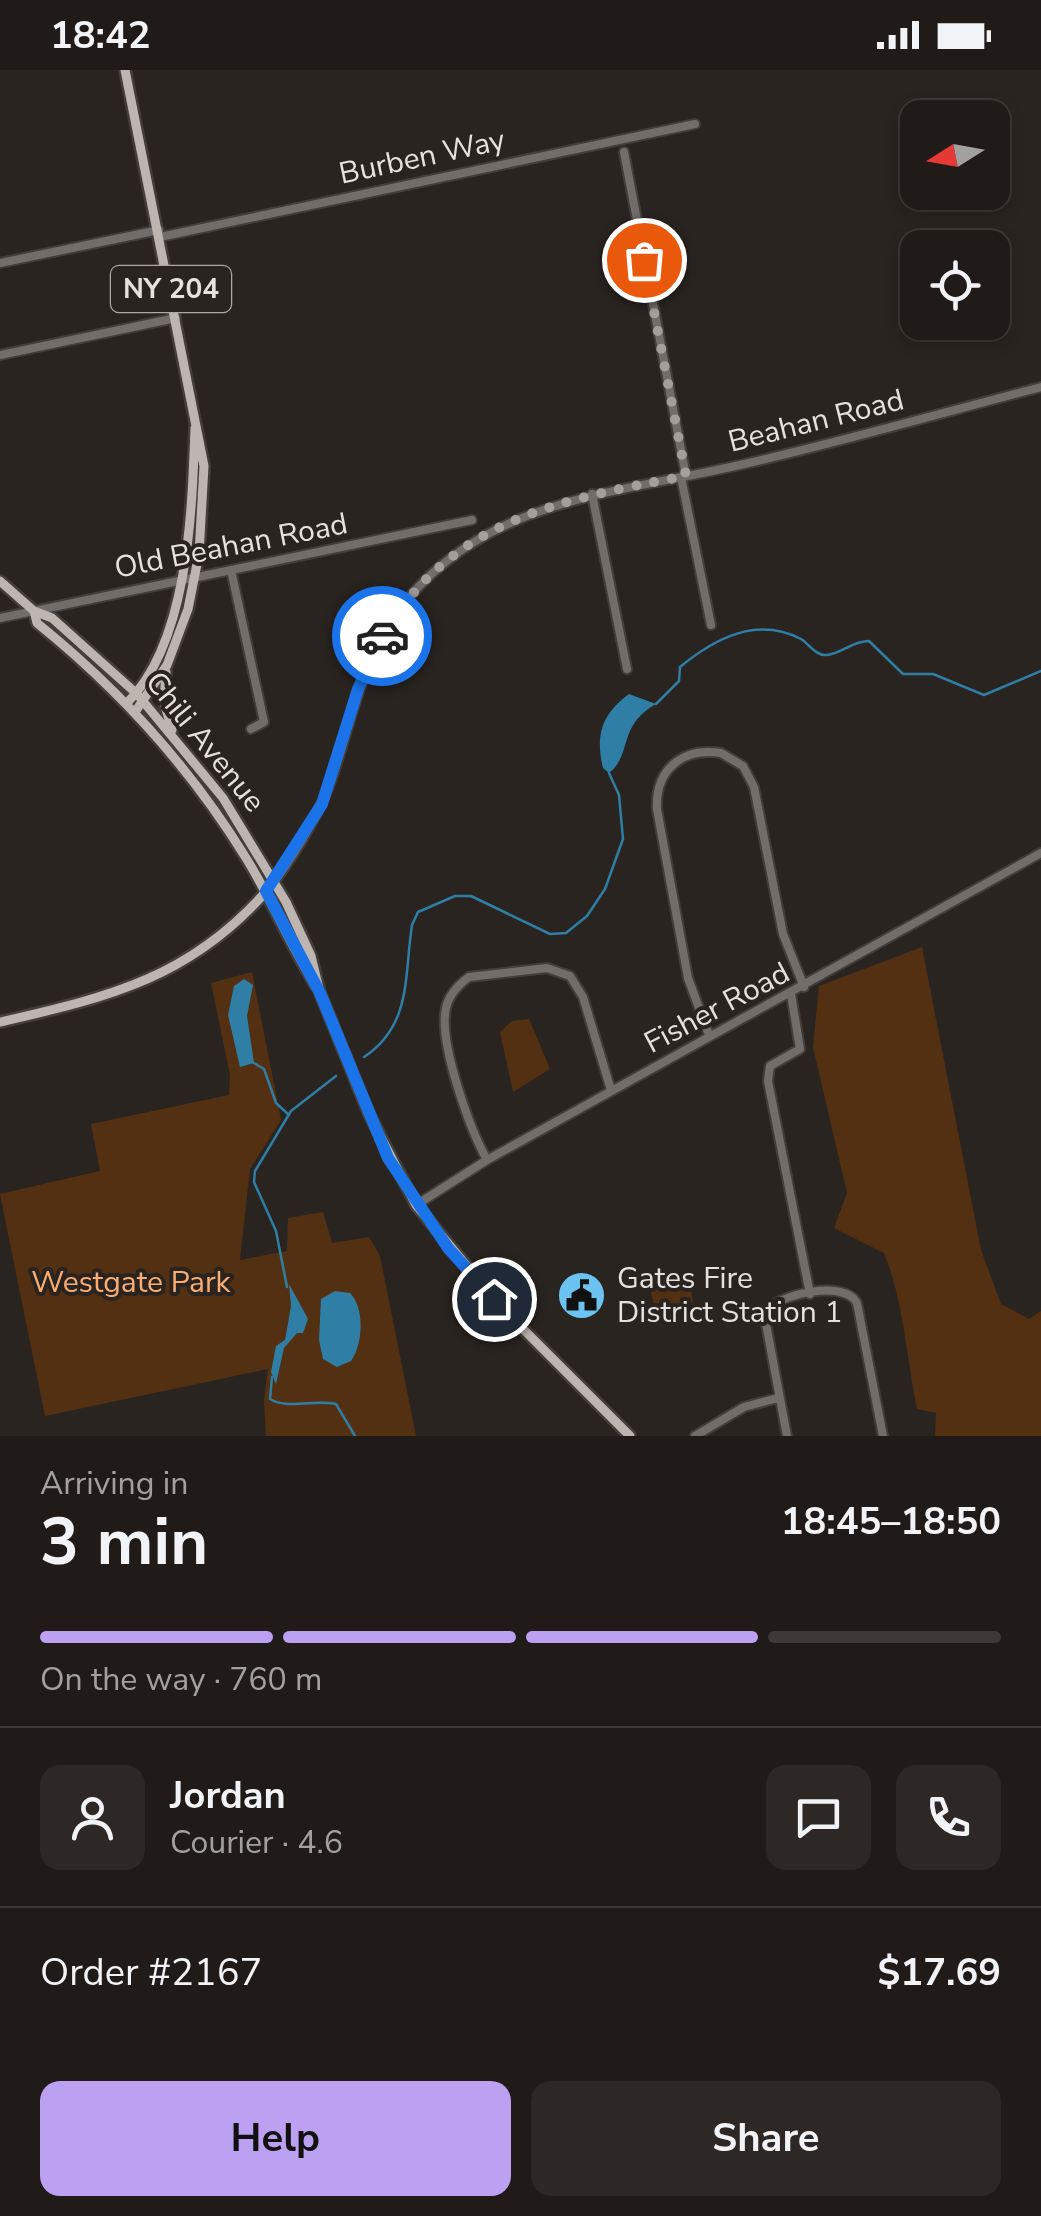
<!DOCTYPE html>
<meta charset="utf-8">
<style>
body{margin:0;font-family:"Nunito Sans",sans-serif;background:#2d2825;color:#f1f3f6;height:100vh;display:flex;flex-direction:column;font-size:38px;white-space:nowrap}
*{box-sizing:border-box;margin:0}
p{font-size:32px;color:#a2a1a2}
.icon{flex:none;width:55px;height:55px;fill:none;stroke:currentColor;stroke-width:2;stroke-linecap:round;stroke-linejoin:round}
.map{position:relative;height:1366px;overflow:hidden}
.details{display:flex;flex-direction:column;background:#201b18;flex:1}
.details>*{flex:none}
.needle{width:65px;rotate:259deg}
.buttons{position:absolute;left:900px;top:30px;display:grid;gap:20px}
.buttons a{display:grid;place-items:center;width:110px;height:110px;border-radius:20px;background:#201b18;box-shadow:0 5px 15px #0003,0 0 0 2px #3d3937;font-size:50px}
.pin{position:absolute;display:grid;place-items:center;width:85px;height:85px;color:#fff;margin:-42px;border:5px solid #fff;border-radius:50%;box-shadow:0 2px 10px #0007}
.courier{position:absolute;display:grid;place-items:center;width:100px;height:100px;margin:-50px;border:8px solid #1a73e8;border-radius:50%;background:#fff;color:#222;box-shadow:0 2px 12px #0007}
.headline em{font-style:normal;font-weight:700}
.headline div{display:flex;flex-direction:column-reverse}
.headline{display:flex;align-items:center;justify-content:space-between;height:170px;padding:0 40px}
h1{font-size:65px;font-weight:700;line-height:75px}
.bar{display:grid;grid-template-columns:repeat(4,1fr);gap:15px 10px;align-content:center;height:120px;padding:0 40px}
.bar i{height:12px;border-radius:8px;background:#3d3937}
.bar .on{background:#bca0f2}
.bar p{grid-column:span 4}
.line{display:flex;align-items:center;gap:25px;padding:0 40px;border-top:2px solid #3d3937}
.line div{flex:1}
.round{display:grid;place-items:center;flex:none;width:105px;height:105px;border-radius:20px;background:#2d2825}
.primary-button{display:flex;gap:20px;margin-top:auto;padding:20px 40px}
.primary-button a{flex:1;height:115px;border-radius:20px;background:#bca0f2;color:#111;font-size:40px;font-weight:700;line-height:115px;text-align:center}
.primary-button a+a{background:#2d2825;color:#f1f3f6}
.status{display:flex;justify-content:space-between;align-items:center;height:70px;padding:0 50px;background:#201b18;direction:ltr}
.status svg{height:28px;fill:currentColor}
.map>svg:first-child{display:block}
.green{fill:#543012}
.water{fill:#2e7ea5}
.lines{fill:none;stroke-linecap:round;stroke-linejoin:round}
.stream{stroke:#2e7ea5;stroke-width:2.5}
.minor-casing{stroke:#443e3b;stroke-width:12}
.major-casing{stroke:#443e3b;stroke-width:14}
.minor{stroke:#706d6b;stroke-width:8}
.major{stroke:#bcb5b0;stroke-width:9}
.done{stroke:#a49f9c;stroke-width:10;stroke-dasharray:0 18}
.route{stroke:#1a73e8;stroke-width:12}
.labels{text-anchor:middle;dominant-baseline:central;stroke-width:8;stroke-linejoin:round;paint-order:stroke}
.shield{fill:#2a2420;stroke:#ada8a5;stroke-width:2.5}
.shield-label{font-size:28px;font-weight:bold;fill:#e5e1de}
.street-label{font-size:30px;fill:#e5e1de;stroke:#2a2420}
.poi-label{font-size:30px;fill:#e5e1de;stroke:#2a2420;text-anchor:start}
.park-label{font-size:30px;fill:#fbac70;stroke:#2a2420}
</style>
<div class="status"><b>18:42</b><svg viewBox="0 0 49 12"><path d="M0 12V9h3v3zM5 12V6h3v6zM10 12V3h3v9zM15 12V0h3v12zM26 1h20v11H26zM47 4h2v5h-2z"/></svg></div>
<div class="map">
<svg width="1041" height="1366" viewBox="0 0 1041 1366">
<rect width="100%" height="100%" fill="#2a2420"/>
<!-- green -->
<path class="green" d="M922,877L981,1180L1001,1234L1029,1249L1041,1241V1366H935L936,1343L917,1339C906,1286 904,1232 884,1183L834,1158L847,1123L813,977L819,916Z
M252,902L281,1050L250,1099L240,1190L287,1181L288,1148L323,1142L332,1173L369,1167L380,1186L416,1366H266L264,1329L268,1299L45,1346L0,1124L100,1101L91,1054L229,1025L230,1005L211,913Z
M529,949L550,999L513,1022L500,962L512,951Z
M689,1209L693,1232L655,1239L650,1218Z"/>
<!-- water -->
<path class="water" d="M629,624L656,634C617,656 633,684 609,703L603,698C595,665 602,644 629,624Z
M244,909L253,915L247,946L254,993L240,997L228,945L234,916Z
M289,1214L308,1249L303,1263H297L284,1278L276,1314L271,1302L276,1276L285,1270L291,1236Z
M335,1221L350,1223C365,1238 363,1274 351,1291L337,1297L323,1289L319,1270L321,1229Z"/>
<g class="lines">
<!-- stream -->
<path class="stream" d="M656,634L679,611L680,597C714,569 756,546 801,569C809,574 816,586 826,585C841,584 852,571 869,571L903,604H933L984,625L1041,601
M364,987C412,955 404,907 412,855L418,842L455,826H471L550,864L566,863L587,846L605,819L623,769L619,725L609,703
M254,993L264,999L276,1033L289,1045
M287,1217L276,1161L254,1112L255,1101L291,1041L336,1006
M272,1307L270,1329C288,1340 315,1329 336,1334L355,1366"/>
<defs>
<path id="minor" d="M624,82L686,406
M160,167L695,54
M0,193L159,160
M0,285L176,248
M681,407L711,555
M592,424L627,599
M231,500L264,652L251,659
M0,548L472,450
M275,811C298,779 320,743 333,705C352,650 361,593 396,544C479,429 614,424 740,395C841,372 941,343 1041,317
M791,924L800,979L770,996L768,1011L810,1224
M709,965L688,908L657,739C655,700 682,677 721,683L743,696L754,717L783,864L804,917
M487,1090C470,1059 438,972 446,938C449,924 458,915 469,907L547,898L570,906L583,927L611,1020
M416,1135L487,1090L1041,783
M695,1366L744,1337L778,1328
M787,1366L764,1243C777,1224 845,1209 857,1233L883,1366"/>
<path id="major" d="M125,0L204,396L199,484L188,539L167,595L135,642
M0,511L34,541L52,548L137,624L223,728L286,832L311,886L320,923L369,1044L416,1135L500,1236L630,1366
M34,541L37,553C120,620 190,697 246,788C272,830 290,875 316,916
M166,602L164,632L172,660
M127,633C189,572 192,439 195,358
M0,952C110,927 193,907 270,817"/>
</defs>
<!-- minor casing -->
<use href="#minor" class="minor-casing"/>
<!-- major casing -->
<use href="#major" class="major-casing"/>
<!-- minor -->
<use href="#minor" class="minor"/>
<!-- major -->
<use href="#major" class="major"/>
</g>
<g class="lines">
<!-- done -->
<path class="done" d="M382,566C454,448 560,430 686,406L644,190"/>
<!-- route -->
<path class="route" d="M382,566L358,619L322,734L266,821L320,923L388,1088L448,1178L494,1229"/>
</g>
<!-- icons -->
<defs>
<symbol id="civic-disc" viewBox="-11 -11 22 22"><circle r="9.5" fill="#6bc3f2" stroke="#2a2420"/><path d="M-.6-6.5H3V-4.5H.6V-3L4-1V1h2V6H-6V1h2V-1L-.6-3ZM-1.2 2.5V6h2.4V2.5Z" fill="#111"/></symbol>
</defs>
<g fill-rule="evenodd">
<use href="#civic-disc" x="554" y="1198" width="55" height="55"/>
</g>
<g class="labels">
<!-- shield labels -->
<rect class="shield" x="111" y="196" width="120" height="46" rx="8"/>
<g class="shield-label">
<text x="171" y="219">NY 204</text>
</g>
<!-- street labels -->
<g class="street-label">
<text transform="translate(422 87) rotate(-12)">Burben Way</text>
<text transform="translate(816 351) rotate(-14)">Beahan Road</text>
<text transform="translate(231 476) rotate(-11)">Old Beahan Road</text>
<text transform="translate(205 672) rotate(51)">Chili Avenue</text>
<text transform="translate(717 938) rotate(-28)">Fisher Road</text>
</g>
<!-- poi labels -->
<g class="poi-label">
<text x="617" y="1208">Gates Fire<tspan x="617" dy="34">District Station 1</tspan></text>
</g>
<!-- park labels -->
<g class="park-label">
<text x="131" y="1212">Westgate Park</text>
</g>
</g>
</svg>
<div class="buttons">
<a><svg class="needle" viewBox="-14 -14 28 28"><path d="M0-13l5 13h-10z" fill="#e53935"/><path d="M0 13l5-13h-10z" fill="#a2a1a2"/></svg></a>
<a><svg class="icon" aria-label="locate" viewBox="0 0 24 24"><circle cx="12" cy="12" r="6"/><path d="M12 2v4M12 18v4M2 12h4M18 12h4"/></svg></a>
</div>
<div class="pin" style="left:644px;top:190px;background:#ea580c"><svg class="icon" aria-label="bag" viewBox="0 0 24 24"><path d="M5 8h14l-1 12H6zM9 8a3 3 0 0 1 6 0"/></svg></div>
<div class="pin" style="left:494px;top:1229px;background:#1f2937"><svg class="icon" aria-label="home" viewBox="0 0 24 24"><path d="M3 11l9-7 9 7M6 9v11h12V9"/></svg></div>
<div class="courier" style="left:382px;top:566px"><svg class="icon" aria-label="car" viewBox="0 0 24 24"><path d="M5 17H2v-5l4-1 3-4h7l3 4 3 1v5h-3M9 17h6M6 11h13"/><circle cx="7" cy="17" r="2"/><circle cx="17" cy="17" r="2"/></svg></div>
</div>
<section class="details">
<div class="headline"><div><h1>3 min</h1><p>Arriving in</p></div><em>18:45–18:50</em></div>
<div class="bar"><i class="on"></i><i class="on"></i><i class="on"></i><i></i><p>On the way · 760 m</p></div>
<div class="line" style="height:180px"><a class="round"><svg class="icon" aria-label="person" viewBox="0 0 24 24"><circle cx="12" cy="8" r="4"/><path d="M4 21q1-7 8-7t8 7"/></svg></a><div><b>Jordan</b><p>Courier · 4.6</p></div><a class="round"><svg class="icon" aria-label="chat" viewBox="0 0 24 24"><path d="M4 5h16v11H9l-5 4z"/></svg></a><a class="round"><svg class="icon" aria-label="phone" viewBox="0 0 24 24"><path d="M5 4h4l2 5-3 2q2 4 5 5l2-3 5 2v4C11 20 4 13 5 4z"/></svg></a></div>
<div class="line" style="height:130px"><div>Order #2167</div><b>$17.69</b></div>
<div class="primary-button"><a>Help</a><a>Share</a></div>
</section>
